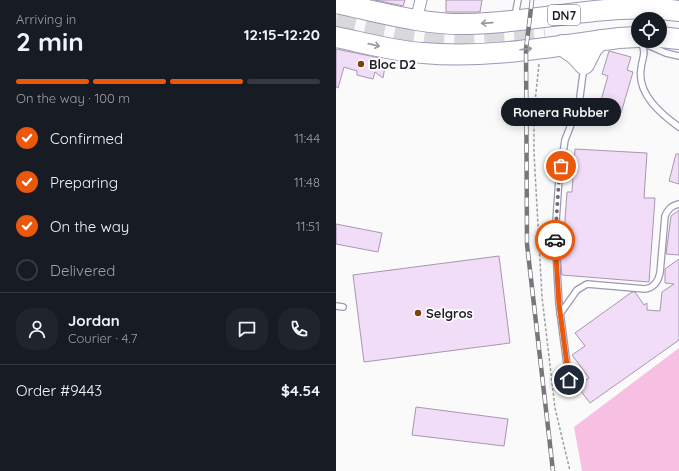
<!DOCTYPE html>
<meta charset="utf-8">
<style>
body{margin:0;font-family:Quicksand,sans-serif;background:#20242c;color:#f1f3f6;height:100vh;display:flex;flex-direction:column;font-size:15px;white-space:nowrap}
*{box-sizing:border-box;margin:0}
p{font-size:13px;color:#9ea1a6}
.icon{flex:none;width:22px;height:22px;fill:none;stroke:currentColor;stroke-width:2;stroke-linecap:round;stroke-linejoin:round}
.map{position:relative;flex:1;overflow:hidden}
.details{display:flex;flex-direction:column;background:#171b24;width:336px}
.details>*{flex:none}
.buttons{position:absolute;left:295px;top:12px;display:grid;gap:8px}
.buttons a{display:grid;place-items:center;width:36px;height:36px;border-radius:50%;background:#171b24;box-shadow:0 2px 10px #0003;font-size:20px}
.pin{position:absolute;display:grid;place-items:center;width:34px;height:34px;color:#fff;margin:-17px;border:2px solid #fff;border-radius:50%;box-shadow:0 1px 4px #0007}
.courier{position:absolute;display:grid;place-items:center;width:40px;height:40px;margin:-20px;border:3px solid #ea580c;border-radius:50%;background:#fff;color:#222;box-shadow:0 1px 5px #0007}
.bubble{position:absolute;height:28px;border-radius:14px;background:#171b24;box-shadow:0 2px 10px #0003;font-size:13px;font-weight:700;line-height:28px;text-align:center}
.head em{font-style:normal;font-weight:700}
.head div{display:flex;flex-direction:column-reverse}
.head{display:flex;align-items:center;justify-content:space-between;height:68px;padding:0 16px}
h1{font-size:26px;font-weight:700;line-height:30px}
.bar{display:grid;grid-template-columns:repeat(4,1fr);gap:6px 4px;align-content:center;height:48px;padding:0 16px}
.bar i{height:5px;border-radius:3px;background:#363941}
.bar .on{background:#ea580c}
.bar p{grid-column:span 4}
.line{display:flex;align-items:center;gap:10px;padding:0 16px;border-top:1px solid #363941}
.line div{flex:1}
.round{display:grid;place-items:center;flex:none;width:42px;height:42px;border-radius:16px;background:#20242c}
ol{padding:0 16px;list-style:none}
li{display:flex;align-items:center;gap:12px;height:44px}
li p{margin-inline-start:auto}
li .icon{padding:4px;border-radius:50%;background:#ea580c;color:#fff;stroke-width:4}
li:last-child{color:#9ea1a6}
li i{width:22px;height:22px;border:2px solid #363941;border-radius:50%}
main{display:flex;flex:1;min-height:0}
.map>svg:first-child{display:block}
.green{fill:#f7c0e3}
.building{fill:#f2ddf9;stroke:#a996b0}
.lines{fill:none;stroke-linecap:round;stroke-linejoin:round}
.highway-tunnel{stroke:#d9d9db;stroke-width:20;stroke-dasharray:20 10;stroke-linecap:butt}
.lane-casing{stroke:#9d98b6;stroke-width:8}
.street-casing{stroke:#9d98b6;stroke-width:13}
.highway-casing{stroke:#9d98b6;stroke-width:22}
.path{stroke:#9f9ea3;stroke-width:1.5;stroke-dasharray:3 2;stroke-linecap:butt}
.lane{stroke:#fff;stroke-width:5.5}
.street{stroke:#fff;stroke-width:11}
.highway{stroke:#fff;stroke-width:20}
.rail-casing{stroke:#78767d;stroke-width:4.5}
.rail{stroke:#fff;stroke-width:3;stroke-dasharray:9;stroke-linecap:butt}
.oneway{stroke:#9b999f}
.done{stroke:#6c6a72;stroke-width:4;stroke-dasharray:0 7.2}
.route{stroke:#ea580c;stroke-width:5}
.poi-dot{fill:#83410f;stroke:#fff;stroke-width:1.5}
.labels{text-anchor:middle;dominant-baseline:central;stroke-width:3.5;stroke-linejoin:round;paint-order:stroke}
.shield{fill:#fff;stroke:#636169;stroke-width:1}
.shield-label{font-size:12px;font-weight:bold;fill:#201d29}
.poi-label{font-size:13px;font-weight:bold;fill:#201d29;stroke:#fff;text-anchor:start}
</style>
<main>
<section class="details">
<div class="head"><div><h1>2 min</h1><p>Arriving in</p></div><em>12:15–12:20</em></div>
<div class="bar"><i class="on"></i><i class="on"></i><i class="on"></i><i></i><p>On the way · 100 m</p></div>
<ol>
<li><svg class="icon" aria-label="check" viewBox="0 0 24 24"><path d="M5 12l5 5 9-10"/></svg>Confirmed<p>11:44</p></li>
<li><svg class="icon" aria-label="check" viewBox="0 0 24 24"><path d="M5 12l5 5 9-10"/></svg>Preparing<p>11:48</p></li>
<li><svg class="icon" aria-label="check" viewBox="0 0 24 24"><path d="M5 12l5 5 9-10"/></svg>On the way<p>11:51</p></li>
<li><i></i>Delivered</li>
</ol>
<div class="line" style="height:72px"><a class="round"><svg class="icon" aria-label="person" viewBox="0 0 24 24"><circle cx="12" cy="8" r="4"/><path d="M4 21q1-7 8-7t8 7"/></svg></a><div><b>Jordan</b><p>Courier · 4.7</p></div><a class="round"><svg class="icon" aria-label="chat" viewBox="0 0 24 24"><path d="M4 5h16v11H9l-5 4z"/></svg></a><a class="round"><svg class="icon" aria-label="phone" viewBox="0 0 24 24"><path d="M5 4h4l2 5-3 2q2 4 5 5l2-3 5 2v4C11 20 4 13 5 4z"/></svg></a></div>
<div class="line" style="height:52px"><div>Order #9443</div><b>$4.54</b></div>
</section>
<div class="map">
<svg width="343" height="471" viewBox="0 0 343 471">
<rect width="100%" height="100%" fill="#fafafa"/>
<!-- green -->
<path class="green" d="M343,348V471H246L238,427Z"/>
<!-- building -->
<path class="building" d="M39,0H69L67,6Z
M110,0H146L144,12H110Z
M0,49L44,58L43,62L50,61L47,78L39,72L37,79L21,75V71L8,67L2,88L0,87Z
M273,51L295,57L291,70L297,72L285,113L263,107L272,76L266,74Z
M239,149L311,153L308,198H319L313,282L226,275L224,254L226,234H228L231,192H236Z
M340,154H343V184L333,181Z
M343,210V255L330,254L335,216Z
M0,224L46,233L42,252L0,244Z
M163,256L174,343L28,362L17,275Z
M343,259V340L254,403L241,386L253,378L236,355L249,346L239,333L296,292H299L308,305L311,303V310L324,311L326,292L338,284L329,283V269Z
M80,407L172,419L168,446L76,435Z"/>
<g class="lines">
<!-- highway-tunnel -->
<path class="highway-tunnel" d="M0,19C37,27 74,36 111,38C144,39 176,36 209,33"/>
<defs>
<path id="lane" d="M179,16L182,0
M305,42C311,54 306,57 305,69C301,94 325,114 343,127
M305,42L330,53L343,56
M0,306L7,307
M224,314L241,290L251,284L309,289C318,288 322,282 324,273L329,216C332,209 335,206 343,204
M233,380L223,304L219,235L223,179L229,140L243,104L248,66"/>
<path id="street" d="M80,20L85,0"/>
<path id="highway" d="M0,3C43,12 87,25 131,24C202,23 273,1 343,11
M0,37C29,43 57,51 87,53C152,59 219,46 283,38L302,37
M324,37L343,39
M226,45L240,55L248,64L256,48L264,40"/>
</defs>
<!-- lane casing -->
<use href="#lane" class="lane-casing"/>
<!-- street casing -->
<use href="#street" class="street-casing"/>
<!-- highway casing -->
<use href="#highway" class="highway-casing"/>
<!-- path -->
<path class="path" d="M203,64L198,111V153L206,297L219,408L234,471"/>
<!-- lane -->
<use href="#lane" class="lane"/>
<!-- street -->
<use href="#street" class="street"/>
<!-- highway -->
<use href="#highway" class="highway"/>
<defs>
<path id="rail" d="M196,0L190,49L191,244L217,471"/>
</defs>
<!-- rail casing -->
<use href="#rail" class="rail-casing"/>
<!-- rail -->
<use href="#rail" class="rail"/>
</g>
<!-- one-way arrows -->
<defs><path id="oneway-shaft" d="M-6 0H5M1.5-3L5.5 0L1.5 3" fill="none" stroke-width="1.6" stroke-linecap="round" stroke-linejoin="round"/></defs>
<g class="oneway">
<use href="#oneway-shaft" transform="translate(151 23) rotate(176)"/>
<use href="#oneway-shaft" transform="translate(38 45) rotate(13)"/>
<use href="#oneway-shaft" transform="translate(190 49) rotate(-7)"/>
</g>
<g class="lines">
<!-- done -->
<path class="done" d="M219,240L223,179L225,166"/>
<!-- route -->
<path class="route" d="M219,240L223,304L233,380"/>
</g>
<!-- markers -->
<g class="poi-dot">
<circle cx="25" cy="64" r="4"/>
<circle cx="82" cy="313" r="4"/>
</g>
<g class="labels">
<!-- shield labels -->
<rect class="shield" x="212" y="5" width="32" height="20" rx="3"/>
<g class="shield-label">
<text x="228" y="15">DN7</text>
</g>
<!-- poi labels -->
<g class="poi-label">
<text x="33" y="64">Bloc D2</text>
<text x="90" y="313">Selgros</text>
</g>
</g>
</svg>
<div class="buttons">
<a><svg class="icon" aria-label="locate" viewBox="0 0 24 24"><circle cx="12" cy="12" r="6"/><path d="M12 2v4M12 18v4M2 12h4M18 12h4"/></svg></a>
</div>
<div class="pin" style="left:225px;top:166px;background:#ea580c"><svg class="icon" aria-label="bag" viewBox="0 0 24 24"><path d="M5 8h14l-1 12H6zM9 8a3 3 0 0 1 6 0"/></svg></div>
<div class="pin" style="left:233px;top:380px;background:#1f2937"><svg class="icon" aria-label="home" viewBox="0 0 24 24"><path d="M3 11l9-7 9 7M6 9v11h12V9"/></svg></div>
<div class="courier" style="left:219px;top:240px"><svg class="icon" aria-label="car" viewBox="0 0 24 24"><path d="M5 17H2v-5l4-1 3-4h7l3 4 3 1v5h-3M9 17h6M6 11h13"/><circle cx="7" cy="17" r="2"/><circle cx="17" cy="17" r="2"/></svg></div>
<div class="bubble" style="left:165px;top:98px;width:120px">Ronera Rubber</div>
</div>
</main>
